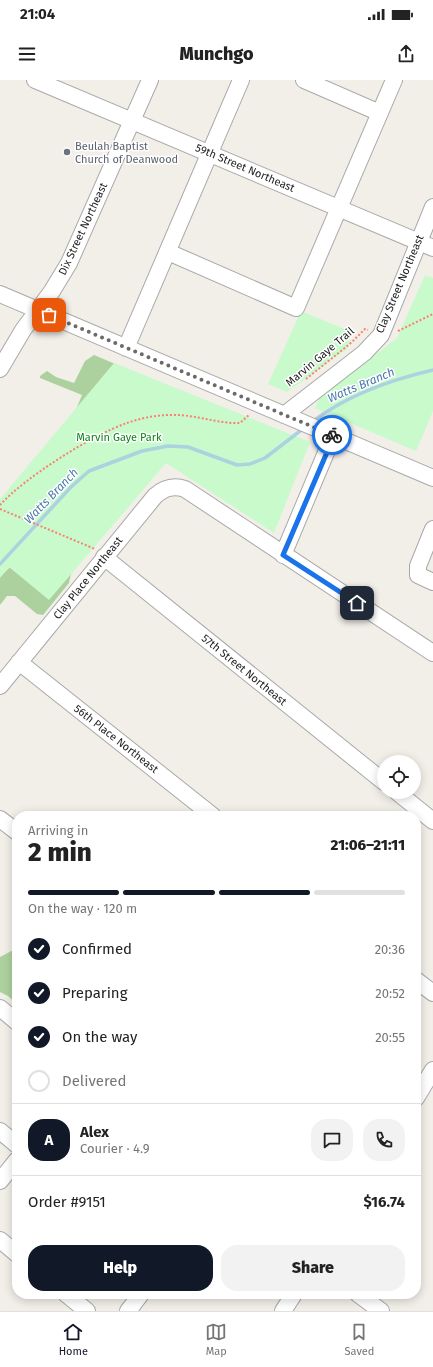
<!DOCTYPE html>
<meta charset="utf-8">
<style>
body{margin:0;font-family:"Fira Sans",sans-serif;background:#f2f2f2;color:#222;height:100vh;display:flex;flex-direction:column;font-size:15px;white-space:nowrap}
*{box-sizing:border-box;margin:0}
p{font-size:13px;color:#767676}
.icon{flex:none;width:22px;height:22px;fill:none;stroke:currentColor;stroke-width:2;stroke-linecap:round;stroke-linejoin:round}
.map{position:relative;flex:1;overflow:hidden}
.details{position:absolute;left:12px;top:731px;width:409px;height:488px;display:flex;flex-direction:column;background:#fff;border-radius:16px;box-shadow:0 2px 10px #0003}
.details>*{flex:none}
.fabs{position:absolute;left:377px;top:675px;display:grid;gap:8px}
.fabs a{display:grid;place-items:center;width:44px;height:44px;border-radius:50%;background:#fff;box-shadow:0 2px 10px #0003;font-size:20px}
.pin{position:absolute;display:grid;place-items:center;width:34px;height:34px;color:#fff;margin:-17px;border-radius:8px;box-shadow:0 2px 6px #0006}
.courier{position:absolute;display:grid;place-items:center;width:40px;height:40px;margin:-20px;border:3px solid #1a73e8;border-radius:50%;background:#fff;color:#222;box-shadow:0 1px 5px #0007}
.summary em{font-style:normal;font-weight:800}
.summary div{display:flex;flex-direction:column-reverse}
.summary{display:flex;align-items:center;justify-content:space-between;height:68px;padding:0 16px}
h1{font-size:26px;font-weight:800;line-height:30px}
.bar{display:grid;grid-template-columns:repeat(4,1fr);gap:6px 4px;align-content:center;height:48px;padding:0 16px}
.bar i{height:5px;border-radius:3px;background:#e0e0e0}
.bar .selected{background:#111827}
.bar p{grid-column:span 4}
.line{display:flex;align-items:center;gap:10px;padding:0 16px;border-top:1px solid #e0e0e0}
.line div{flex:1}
.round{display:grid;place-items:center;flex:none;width:42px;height:42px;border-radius:16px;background:#f2f2f2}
ol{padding:0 16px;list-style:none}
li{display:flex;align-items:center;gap:12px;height:44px}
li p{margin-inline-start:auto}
li .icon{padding:4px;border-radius:50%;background:#111827;color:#fff;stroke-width:4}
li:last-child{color:#767676}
li i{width:22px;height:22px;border:2px solid #e0e0e0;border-radius:50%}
.button{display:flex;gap:8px;margin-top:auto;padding:8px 16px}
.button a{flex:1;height:46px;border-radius:16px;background:#111827;color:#fff;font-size:16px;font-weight:800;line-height:46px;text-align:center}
.button a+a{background:#f2f2f2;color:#222}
.status{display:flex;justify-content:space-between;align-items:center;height:28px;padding:0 20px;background:#fff;direction:ltr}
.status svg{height:11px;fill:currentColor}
header{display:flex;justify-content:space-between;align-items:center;height:52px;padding:0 16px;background:#fff;font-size:18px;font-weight:800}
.tab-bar{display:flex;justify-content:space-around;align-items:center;height:56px;border-top:1px solid #e0e0e0;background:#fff;font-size:11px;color:#767676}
.tab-bar a{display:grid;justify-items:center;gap:2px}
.tab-bar .selected{color:#111827}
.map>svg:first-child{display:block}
.forest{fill:#add19e}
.park{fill:#c8facc}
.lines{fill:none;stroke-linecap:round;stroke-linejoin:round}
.stream{stroke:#aad3df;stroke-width:3.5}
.minor-casing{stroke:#a9a9a9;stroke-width:18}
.path{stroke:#fa8072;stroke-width:2;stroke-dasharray:2 2;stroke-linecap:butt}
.minor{stroke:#fff;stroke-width:16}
.done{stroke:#6b6a68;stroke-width:4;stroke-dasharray:0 7.2}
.route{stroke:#1a73e8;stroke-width:5}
.worship-dot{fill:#6b7280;stroke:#fff;stroke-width:1.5}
.labels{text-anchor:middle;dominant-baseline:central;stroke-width:3;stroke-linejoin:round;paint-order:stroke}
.worship-label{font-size:11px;fill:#5b616d;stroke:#fff;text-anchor:start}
.street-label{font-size:11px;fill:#222;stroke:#fff}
.park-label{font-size:11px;fill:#0c8416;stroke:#fff}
.water-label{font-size:12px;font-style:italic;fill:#4a7aab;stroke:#fff}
</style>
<div class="status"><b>21:04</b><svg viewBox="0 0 49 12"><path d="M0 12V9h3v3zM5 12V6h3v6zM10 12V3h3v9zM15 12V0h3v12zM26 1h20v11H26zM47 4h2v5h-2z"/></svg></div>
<header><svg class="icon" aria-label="menu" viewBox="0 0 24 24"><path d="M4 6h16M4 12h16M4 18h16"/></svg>Munchgo<svg class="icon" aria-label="share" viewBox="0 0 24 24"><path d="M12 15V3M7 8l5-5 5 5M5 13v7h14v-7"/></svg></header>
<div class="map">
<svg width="433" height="1231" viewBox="0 0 433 1231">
<rect width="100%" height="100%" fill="#f2efe9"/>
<!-- forest -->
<path class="forest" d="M94,275L132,291L70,344L82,315L40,298V296L47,291L56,297L74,303L85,281Z
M73,485L69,503L43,535L37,534L15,516H7L0,525V497L10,487Z
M17,868V924L8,916L0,912V877Z"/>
<!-- park -->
<path class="park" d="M425,195L433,198V331L416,371L315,328L320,317L397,258Z
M301,231L352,252L347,269L287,312L268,304Z
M114,283L310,362L274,453L166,383L49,520L9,487L0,498V419Z"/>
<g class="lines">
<!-- stream -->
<path class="stream" d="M312,342C347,315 390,300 433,290
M0,484L71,407L89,391L142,371L168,366L188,367L237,385L250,384L265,378L304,348"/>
<defs>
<path id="minor" d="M35,0L433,168
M304,0L380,33
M168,172L296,228L394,0
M0,214L433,398
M126,268L241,0
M0,289L23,250L52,211L69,183L150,0
M284,335L364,273L381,255L433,127
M433,449L418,486V495L433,502
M283,475L333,356
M104,477L384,702
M19,582L213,736
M0,606L155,416C164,408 173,405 185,409L433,573
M397,712L433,741
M0,739L17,752
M416,900L433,913
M0,928L17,942
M416,1018L433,990
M0,1051L17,1065
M0,1101L17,1080
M0,1160L17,1174
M66,1214L87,1231
M358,1214L381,1231
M128,1231L141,1214
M283,1231L294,1214"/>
</defs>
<!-- minor casing -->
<use href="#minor" class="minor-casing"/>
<!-- path -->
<path class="path" d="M398,251L433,234
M306,299L352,262L365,249L368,250
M0,425C24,398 92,355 127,343C141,338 156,335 171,335C195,334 217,344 240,343L250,334
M0,429L95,469"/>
<!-- minor -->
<use href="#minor" class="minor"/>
</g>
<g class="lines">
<!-- done -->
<path class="done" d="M49,235L332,355"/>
<!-- route -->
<path class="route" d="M332,355L334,356L283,475L357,523"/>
</g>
<!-- markers -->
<circle class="worship-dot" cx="67" cy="72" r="4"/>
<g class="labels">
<!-- worship labels -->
<g class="worship-label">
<text x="75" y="66">Beulah Baptist<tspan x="75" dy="13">Church of Deanwood</tspan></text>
</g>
<!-- street labels -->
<g class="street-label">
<text transform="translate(245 88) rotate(23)">59th Street Northeast</text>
<text transform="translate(83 149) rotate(-65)">Dix Street Northeast</text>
<text transform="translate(400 204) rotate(-67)">Clay Street Northeast</text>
<text transform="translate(320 277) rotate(-40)">Marvin Gaye Trail</text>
<text transform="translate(88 498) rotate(-51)">Clay Place Northeast</text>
<text transform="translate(244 590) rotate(39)">57th Street Northeast</text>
<text transform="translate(116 659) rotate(38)">56th Place Northeast</text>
</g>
<!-- park labels -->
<g class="park-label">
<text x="119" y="357">Marvin Gaye Park</text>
</g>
<!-- water labels -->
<g class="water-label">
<text transform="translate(361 305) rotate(-23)">Watts Branch</text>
<text transform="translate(51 416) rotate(-46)">Watts Branch</text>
</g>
</g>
</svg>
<div class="fabs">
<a><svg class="icon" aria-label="locate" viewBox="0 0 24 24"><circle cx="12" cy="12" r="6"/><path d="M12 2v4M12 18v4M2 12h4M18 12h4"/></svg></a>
</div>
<div class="pin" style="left:49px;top:235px;background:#ea580c"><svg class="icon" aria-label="bag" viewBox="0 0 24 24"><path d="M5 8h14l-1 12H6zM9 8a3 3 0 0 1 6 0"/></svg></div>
<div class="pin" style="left:357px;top:523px;background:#1f2937"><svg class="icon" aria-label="home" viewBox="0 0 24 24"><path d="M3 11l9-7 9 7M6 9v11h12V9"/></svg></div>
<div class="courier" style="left:332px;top:355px"><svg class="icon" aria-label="bike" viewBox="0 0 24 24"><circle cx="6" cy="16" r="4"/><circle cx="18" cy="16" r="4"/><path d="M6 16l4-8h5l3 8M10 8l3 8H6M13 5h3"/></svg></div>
<section class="details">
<div class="summary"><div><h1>2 min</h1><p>Arriving in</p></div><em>21:06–21:11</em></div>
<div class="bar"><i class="selected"></i><i class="selected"></i><i class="selected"></i><i></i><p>On the way · 120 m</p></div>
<ol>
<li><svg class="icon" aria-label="check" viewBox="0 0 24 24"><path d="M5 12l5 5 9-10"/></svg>Confirmed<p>20:36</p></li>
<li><svg class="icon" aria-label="check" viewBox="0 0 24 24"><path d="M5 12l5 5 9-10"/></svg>Preparing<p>20:52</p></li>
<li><svg class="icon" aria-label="check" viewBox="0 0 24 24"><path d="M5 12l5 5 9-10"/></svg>On the way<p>20:55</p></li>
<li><i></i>Delivered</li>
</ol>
<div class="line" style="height:72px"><b class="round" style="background:#111827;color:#fff">A</b><div><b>Alex</b><p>Courier · 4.9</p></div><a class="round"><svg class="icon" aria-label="chat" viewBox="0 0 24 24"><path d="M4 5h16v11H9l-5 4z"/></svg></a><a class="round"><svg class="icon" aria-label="phone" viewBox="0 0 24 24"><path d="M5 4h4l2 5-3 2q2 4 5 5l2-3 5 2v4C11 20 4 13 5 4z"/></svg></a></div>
<div class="line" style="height:52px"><div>Order #9151</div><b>$16.74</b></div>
<div class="button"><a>Help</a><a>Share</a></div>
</section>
</div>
<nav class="tab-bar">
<a class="selected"><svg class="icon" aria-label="home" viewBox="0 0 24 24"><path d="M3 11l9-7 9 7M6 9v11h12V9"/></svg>Home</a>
<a><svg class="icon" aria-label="map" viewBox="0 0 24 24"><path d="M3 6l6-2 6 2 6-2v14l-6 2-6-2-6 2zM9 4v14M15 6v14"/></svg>Map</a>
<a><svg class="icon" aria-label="saved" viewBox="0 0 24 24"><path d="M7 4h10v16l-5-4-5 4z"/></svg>Saved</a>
</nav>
